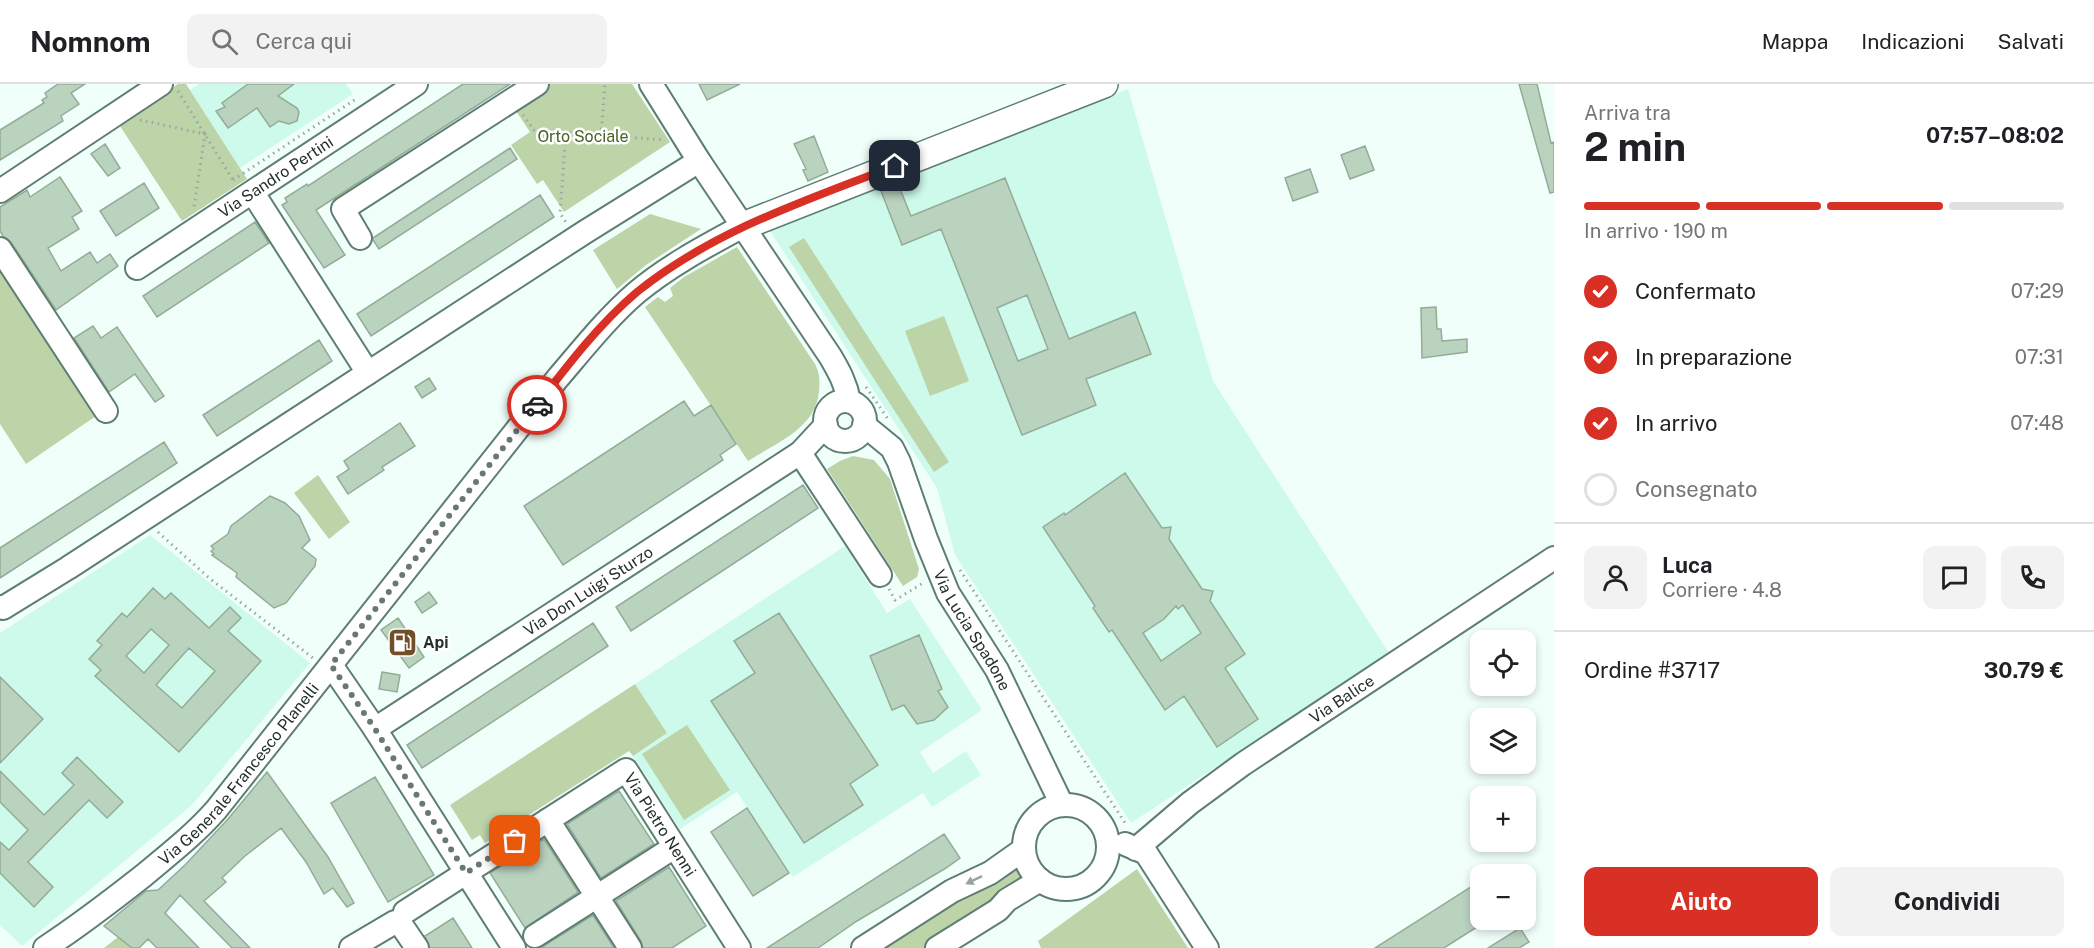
<!DOCTYPE html>
<html lang="it">
<meta charset="utf-8">
<style>
body{margin:0;font-family:"Public Sans",sans-serif;background:#f2f2f2;color:#202124;height:100vh;display:flex;flex-direction:column;font-size:22px;white-space:nowrap}
*{box-sizing:border-box;margin:0}
p{font-size:20px;color:#757577}
.icon{flex:none;width:33px;height:33px;fill:none;stroke:currentColor;stroke-width:2;stroke-linecap:round;stroke-linejoin:round}
.map{position:relative;flex:1;overflow:hidden}
.side{display:flex;flex-direction:column;background:#fff;width:540px}
.side>*{flex:none}
.controls{position:absolute;left:1470px;top:546px;display:grid;gap:12px}
.controls a{display:grid;place-items:center;width:66px;height:66px;border-radius:12px;background:#fff;box-shadow:0 3px 9px #0003;font-size:30px}
.pin{position:absolute;display:grid;place-items:center;width:51px;height:51px;color:#fff;margin:-26px;border-radius:12px;box-shadow:0 3px 9px #0006}
.courier{position:absolute;display:grid;place-items:center;width:60px;height:60px;margin:-30px;border:4px solid #d93025;border-radius:50%;background:#fff;color:#222;box-shadow:0 2px 8px #0007}
.headline em{font-style:normal;font-weight:700}
.headline div{display:flex;flex-direction:column-reverse}
.headline{display:flex;align-items:center;justify-content:space-between;height:102px;padding:0 30px}
h1{font-size:39px;font-weight:700;line-height:45px}
.bar{display:grid;grid-template-columns:repeat(4,1fr);gap:9px 6px;align-content:center;height:72px;padding:0 30px}
.bar i{height:8px;border-radius:4px;background:#e0e0e0}
.bar .on{background:#d93025}
.bar p{grid-column:span 4}
.line{display:flex;align-items:center;gap:15px;padding:0 30px;border-top:2px solid #e0e0e0}
.line div{flex:1}
.round{display:grid;place-items:center;flex:none;width:63px;height:63px;border-radius:12px;background:#f2f2f2}
ol{padding:0 30px;list-style:none}
li{display:flex;align-items:center;gap:18px;height:66px}
li p{margin-inline-start:auto}
li .icon{padding:6px;border-radius:50%;background:#d93025;color:#fff;stroke-width:4}
li:last-child{color:#757577}
li i{width:33px;height:33px;border:3px solid #e0e0e0;border-radius:50%}
.cta{display:flex;gap:12px;margin-top:auto;padding:12px 30px}
.cta a{flex:1;height:69px;border-radius:12px;background:#d93025;color:#fff;font-size:24px;font-weight:700;line-height:69px;text-align:center}
.cta a+a{background:#f2f2f2;color:#202124}
header{display:flex;align-items:center;gap:36px;box-sizing:border-box;height:84px;padding:0 30px;background:#fff;border-bottom:2px solid #e0e0e0}
header strong{font-size:28px}
nav{display:flex;gap:33px;margin-inline-start:auto;font-size:21px}
.search{width:420px;height:54px;background:#f2f2f2;display:flex;align-items:center;gap:15px;box-sizing:border-box;padding:0 21px;border-radius:12px;color:#757577;font-size:22px}
main{display:flex;flex:1;min-height:0}
.map>svg:first-child{display:block}
.built{fill:#cefaeb}
.green{fill:#bdd3a8}
.building{fill:#bad3bf;stroke:#93ac98;stroke-width:1.5;fill-rule:evenodd}
.lines{fill:none;stroke-linecap:round;stroke-linejoin:round}
.minor-casing{stroke:#5e7e73;stroke-width:26}
.major-casing{stroke:#5e7e73;stroke-width:30}
.path{stroke:#99a7a2;stroke-width:3;stroke-dasharray:1.5 4.5;stroke-linecap:butt}
.minor{stroke:#fff;stroke-width:22}
.major{stroke:#fff;stroke-width:27}
.oneway{fill:#9ca1a0}
.done{stroke:#6a7873;stroke-width:6;stroke-dasharray:0 10.8}
.route{stroke:#d93025;stroke-width:8}
.labels{text-anchor:middle;dominant-baseline:central;stroke-width:5;stroke-linejoin:round;paint-order:stroke}
.park-label{font-size:16px;fill:#456224;stroke:#fff}
.street-label{font-size:16px;fill:#222f2b;stroke:#fff}
.poi-label{font-size:16px;font-weight:bold;fill:#222f2b;stroke:#fff;text-anchor:start}
</style>
<header>
<strong>Nomnom</strong>
<div class="search"><svg class="icon" aria-label="search" viewBox="0 0 24 24"><circle cx="10" cy="10" r="6"/><path d="M15 15l6 6"/></svg>Cerca qui</div>
<nav><a>Mappa</a><a>Indicazioni</a><a>Salvati</a></nav>
</header>
<main>
<div class="map">
<svg width="1554" height="864" viewBox="0 0 1554 864">
<rect width="100%" height="100%" fill="#f1fffa"/>
<!-- built -->
<path class="built" d="M199,0H346L353,10L240,84L190,6Z
M1128,5L1213,297L1389,569L1131,739L955,471L937,404L770,147Z
M150,451L310,579L191,722L22,862L0,841V549Z
M845,462L887,529L910,515L982,626L920,668L933,689L966,667L981,691L932,723L923,709L793,793L737,708L680,745L633,672L667,649L635,600Z"/>
<!-- green -->
<path class="green" d="M178,0H186L247,95L182,137L118,39Z
M551,0H632L670,58L564,128L543,96L537,100L511,61L530,48L514,24Z
M650,130L701,145L646,181L617,205L593,166Z
M804,154L949,378L934,388L789,163Z
M737,163L815,280C820,289 820,298 819,308C815,345 776,359 748,377L645,223L658,213L665,218L673,212L670,204L684,193Z
M0,187L96,332L26,380L0,340Z
M944,232L969,297L930,312L905,247Z
M853,372L874,376L890,395L919,485L917,493L903,502L827,385L840,377Z
M318,391L350,438L329,455L294,409Z
M635,600L667,649L633,672L629,667L485,759L480,751L472,756L450,721Z
M687,641L730,706L684,736L642,670Z
M1020,778L1027,797L924,864H878Z
M1137,785L1188,864H1041L1038,857Z
M118,853L132,864H104Z"/>
<!-- building -->
<path class="building" d="M58,0H85L71,9L79,20L61,32L63,37L0,76V46L44,19L42,16L47,13L45,9Z
M248,0H294L278,12L297,24L299,28L297,37L289,40L279,37L270,43L257,24L228,44L216,27L225,23L222,19Z
M463,0H510L316,126L345,171L324,184L282,121L287,118L285,114L307,100L308,102Z
M699,0H740L707,16Z
M1519,0H1537L1551,59L1554,58V108L1550,109Z
M814,52L828,88L808,97L803,86L806,85L794,60Z
M105,60L120,84L108,92L91,70Z
M1365,62L1374,86L1350,95L1341,71Z
M510,64L517,75L379,165L373,156V154Z
M1310,85L1318,108L1293,117L1285,94Z
M60,93L82,127L72,133L79,145L48,164L61,187L90,168L97,179L110,170L118,182L56,226L11,158L3,152L0,147V123L27,106L30,113Z
M1005,94L1069,255L1135,228L1151,270L1086,295L1096,321L1022,351L941,145L902,161L881,107L898,100L911,132ZM1027,211L1048,265L1018,277L997,224Z
M144,99L159,124L116,152L100,127Z
M540,111L554,133L371,252L357,230Z
M255,138L269,159L157,233L143,212Z
M1436,223L1437,245H1441L1442,257L1467,255V268L1422,274L1421,224Z
M93,242L101,254L117,243L164,312L155,318L135,290L109,308L74,254Z
M319,256L332,277L217,352L203,331Z
M429,294L436,305L422,314L415,303Z
M684,317L694,332L711,321L736,360L720,371L723,376L563,481L524,422Z
M400,339L415,362L382,383L384,386L348,410L337,393L349,385L344,377Z
M164,358L177,379L0,494V464Z
M1125,389L1162,444L1171,443L1169,455L1202,505L1213,507L1210,517L1245,570L1225,584L1258,635L1217,663L1184,612L1165,626L1112,546L1109,548L1093,524L1095,522L1043,443L1064,429L1065,431ZM1183,521L1201,549L1161,577L1143,549L1164,535L1176,522L1178,525Z
M803,401L818,424L631,547L616,523Z
M270,412L285,419L299,432L310,456L302,464L316,475L315,482L286,519L274,524L236,493L237,489L212,471L214,470L211,467L214,465L211,462L228,450L231,442Z
M153,504L165,515L171,509L209,544L230,523L241,534L228,547L261,577L179,668L95,592L101,586L89,575L102,561L97,557L122,529L127,533ZM151,545L169,561L144,589L126,572ZM189,564L215,587L182,624L156,601Z
M429,508L437,519L422,529L415,518Z
M779,529L878,681L850,700L863,721L804,759L711,617L755,589L734,557Z
M398,534L424,573L409,584L381,546Z
M593,539L608,562L422,684L407,661Z
M919,551L942,605L938,607L948,623L934,636L917,640L904,621L892,626L870,572Z
M382,588L400,591L397,608L379,605Z
M0,593L43,635L0,679Z
M77,673L123,718L107,734L89,716L28,778L53,803L34,823L0,789V758L9,766L28,746L0,718V687L44,731L74,701L62,689Z
M267,688L328,773L354,819L347,823L333,804L324,810L306,778L281,744L245,772L222,794L226,798L204,817L250,864H232L180,811L165,829L199,864H157L148,855L139,864H132L104,842L146,807L158,806L185,781L228,735Z
M375,693L434,791L388,818L331,719Z
M619,707L654,760L601,794L567,740Z
M747,724L789,789L753,812L711,748Z
M944,750L960,774L946,784L857,837L818,864H767Z
M544,755L578,808L525,844L490,789Z
M669,783L706,842L672,864H643L641,857L616,817Z
M1480,797V841L1444,864H1375Z
M593,831L614,864H541L542,863Z
M453,834L472,864H430L425,852Z
M1520,844L1529,858L1519,864H1488Z"/>
<g class="lines">
<defs>
<g id="minor">
<path d="M651,0L699,77"/>
<path d="M0,107L161,0"/>
<path d="M253,109L368,289"/>
<path d="M360,154L343,125L537,0"/>
<path d="M0,165L106,327"/>
<path id="s1" d="M137,184L416,0"/>
<circle cx="845" cy="337" r="20"/>
<path id="s2" d="M864,341L892,364L899,378L926,455L948,509L997,586L1062,721"/>
<path d="M800,369L880,491"/>
<path d="M0,523L3,524L68,484L585,148L699,77L830,272C839,287 846,300 849,317"/>
<path d="M331,581L375,645L514,864"/>
<path id="s3" d="M375,645L800,369L826,341"/>
<circle cx="1066" cy="763" r="42"/>
<path d="M548,736L630,864"/>
<path d="M1125,760L1146,769L1207,864"/>
<path id="s4" d="M1136,765L1190,719L1243,680L1554,474"/>
<path id="s5" d="M405,828L626,686L739,864"/>
<path d="M535,852L665,769"/>
<path id="s6" d="M45,864C80,841 110,818 143,792C168,771 194,751 216,726L557,295C582,266 607,234 636,209C668,182 706,162 743,142"/>
<path d="M351,864L395,838L400,839L417,864"/>
<path d="M863,864L952,807L990,789L1024,765"/>
<path d="M937,864L998,826L1007,816L1040,796"/>
</g>
<path id="major" d="M743,142L1104,0"/>
</defs>
<!-- minor casing -->
<use href="#minor" class="minor-casing"/>
<!-- major casing -->
<use href="#major" class="major-casing"/>
<!-- path -->
<path class="path" d="M178,7L233,96
M523,31L534,46L664,56
M140,36L205,50L194,123
M566,48L560,129L567,140
M601,51L605,0
M233,96L356,15
M866,303L888,335
M158,448L209,494L313,574
M960,486L1127,742
M889,505L895,516L925,498"/>
<!-- minor -->
<use href="#minor" class="minor"/>
<!-- major -->
<use href="#major" class="major"/>
</g>
<!-- one-way arrows -->
<defs><path id="oneway-solid" d="M-6-.8H1V-3.2L6.5 0L1 3.2V.8H-6Z" transform="scale(1.5)"/></defs>
<use class="oneway" href="#oneway-solid" transform="translate(974 796) rotate(154)"/>
<g class="lines">
<!-- done -->
<path class="done" d="M515,757L466,789L375,645L331,581L537,321"/>
<!-- route -->
<path class="route" d="M537,321C567,282 599,240 637,208C713,147 806,116 895,82"/>
</g>
<!-- icons -->
<defs>
<symbol id="fuel-square" viewBox="-11 -11 22 22"><rect x="-9" y="-9" width="18" height="18" rx="4" fill="#724f28" stroke="#fff"/><path d="M-5.5-6h7V0h2V4h1.3V-2.5L3-4.5l.8-.8L6-3V5H2.5V1h-1V6h-7ZM-4.2-4.7v3.2H.2V-4.7Z" fill="#fff"/></symbol>
</defs>
<g fill-rule="evenodd">
<use href="#fuel-square" x="386" y="542" width="33" height="33"/>
</g>
<g class="labels">
<!-- park labels -->
<g class="park-label">
<text x="583" y="52">Orto Sociale</text>
</g>
<!-- street labels -->
<g class="street-label">
<text stroke="none"><textPath href="#s1" startOffset="166">Via Sandro Pertini</textPath></text>
<text stroke="none"><textPath href="#s3" startOffset="254">Via Don Luigi Sturzo</textPath></text>
<text stroke="none"><textPath href="#s2" startOffset="236">Via Lucia Spadone</textPath></text>
<text stroke="none"><textPath href="#s4" startOffset="255">Via Balice</textPath></text>
<text stroke="none"><textPath href="#s6" startOffset="262">Via Generale Francesco Planelli</textPath></text>
<text stroke="none"><textPath href="#s5" startOffset="327">Via Pietro Nenni</textPath></text>
</g>
<!-- poi labels -->
<g class="poi-label">
<text x="423" y="558">Api</text>
</g>
</g>
</svg>
<div class="controls">
<a><svg class="icon" aria-label="locate" viewBox="0 0 24 24"><circle cx="12" cy="12" r="6"/><path d="M12 2v4M12 18v4M2 12h4M18 12h4"/></svg></a>
<a><svg class="icon" aria-label="layers" viewBox="0 0 24 24"><path d="M12 4l9 5-9 5-9-5zM3 14l9 5 9-5"/></svg></a>
<a>+</a>
<a>−</a>
</div>
<div class="pin" style="left:515px;top:757px;background:#ea580c"><svg class="icon" aria-label="bag" viewBox="0 0 24 24"><path d="M5 8h14l-1 12H6zM9 8a3 3 0 0 1 6 0"/></svg></div>
<div class="pin" style="left:895px;top:82px;background:#1f2937"><svg class="icon" aria-label="home" viewBox="0 0 24 24"><path d="M3 11l9-7 9 7M6 9v11h12V9"/></svg></div>
<div class="courier" style="left:537px;top:321px"><svg class="icon" aria-label="car" viewBox="0 0 24 24"><path d="M5 17H2v-5l4-1 3-4h7l3 4 3 1v5h-3M9 17h6M6 11h13"/><circle cx="7" cy="17" r="2"/><circle cx="17" cy="17" r="2"/></svg></div>
</div>
<section class="side">
<div class="headline"><div><h1>2 min</h1><p>Arriva tra</p></div><em>07:57–08:02</em></div>
<div class="bar"><i class="on"></i><i class="on"></i><i class="on"></i><i></i><p>In arrivo · 190 m</p></div>
<ol>
<li><svg class="icon" aria-label="check" viewBox="0 0 24 24"><path d="M5 12l5 5 9-10"/></svg>Confermato<p>07:29</p></li>
<li><svg class="icon" aria-label="check" viewBox="0 0 24 24"><path d="M5 12l5 5 9-10"/></svg>In preparazione<p>07:31</p></li>
<li><svg class="icon" aria-label="check" viewBox="0 0 24 24"><path d="M5 12l5 5 9-10"/></svg>In arrivo<p>07:48</p></li>
<li><i></i>Consegnato</li>
</ol>
<div class="line" style="height:108px"><a class="round"><svg class="icon" aria-label="person" viewBox="0 0 24 24"><circle cx="12" cy="8" r="4"/><path d="M4 21q1-7 8-7t8 7"/></svg></a><div><b>Luca</b><p>Corriere · 4.8</p></div><a class="round"><svg class="icon" aria-label="chat" viewBox="0 0 24 24"><path d="M4 5h16v11H9l-5 4z"/></svg></a><a class="round"><svg class="icon" aria-label="phone" viewBox="0 0 24 24"><path d="M5 4h4l2 5-3 2q2 4 5 5l2-3 5 2v4C11 20 4 13 5 4z"/></svg></a></div>
<div class="line" style="height:78px"><div>Ordine #3717</div><b>30.79 €</b></div>
<div class="cta"><a>Aiuto</a><a>Condividi</a></div>
</section>
</main>
